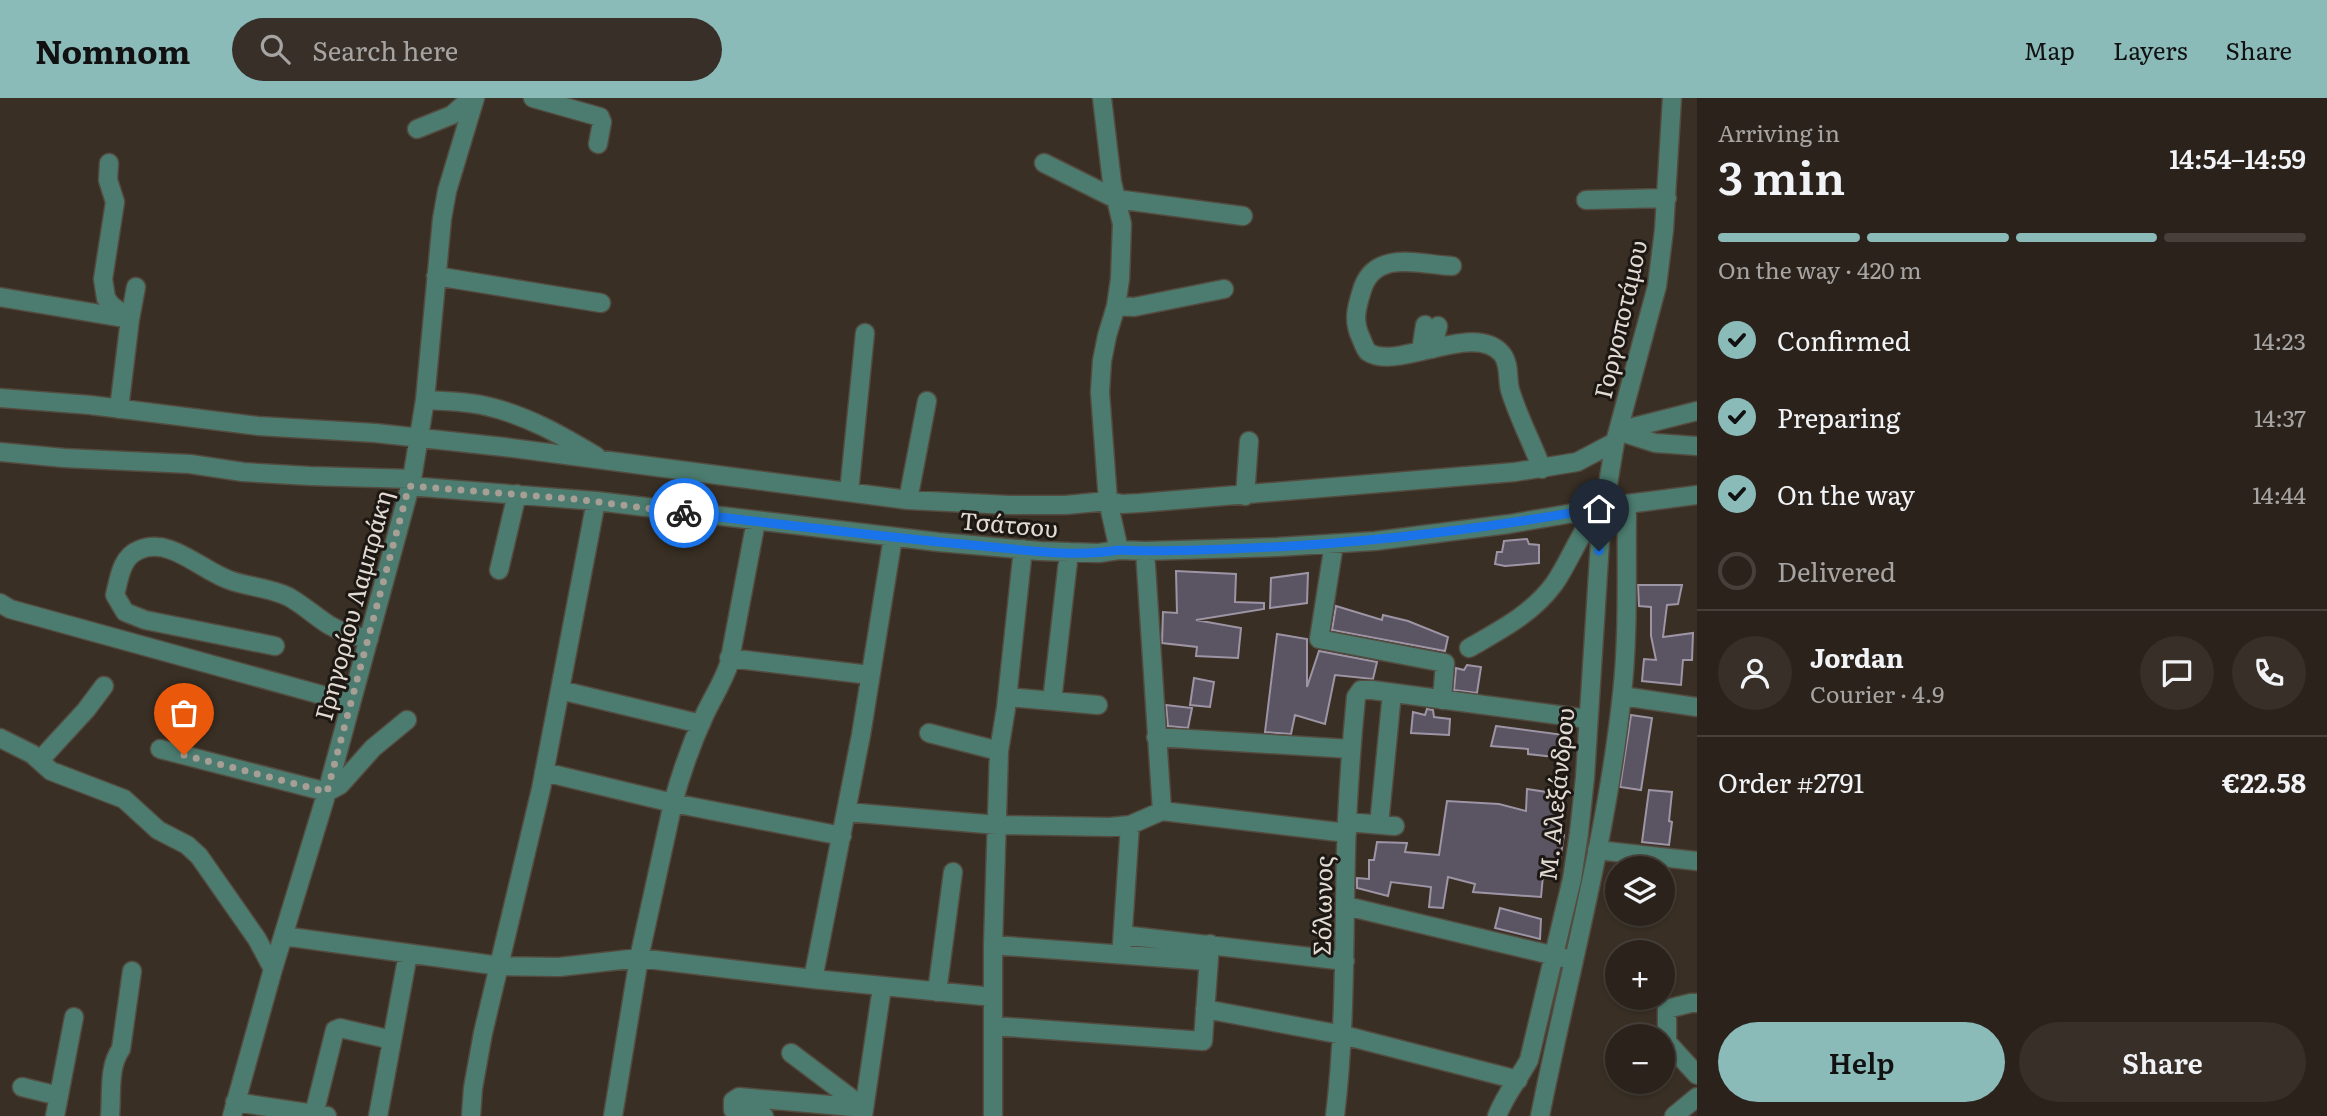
<!DOCTYPE html>
<meta charset="utf-8">
<style>
body{margin:0;font-family:Literata,serif;background:#372f28;color:#f1f3f6;height:100vh;display:flex;flex-direction:column;font-size:26px;white-space:nowrap}
*{box-sizing:border-box;margin:0}
p{font-size:23px;color:#a6a4a3}
.icon{flex:none;width:38px;height:38px;fill:none;stroke:currentColor;stroke-width:2;stroke-linecap:round;stroke-linejoin:round}
.map{position:relative;flex:1;overflow:hidden}
.drawer{display:flex;flex-direction:column;background:#2b231b;width:630px}
.drawer>*{flex:none}
.fabs{position:absolute;left:1605px;top:758px;display:grid;gap:14px}
.fabs a{display:grid;place-items:center;width:70px;height:70px;border-radius:50%;background:#2b231b;box-shadow:0 2px 5px #0004,0 0 0 2px #47403a;font-size:35px}
.pin{position:absolute;display:grid;place-items:center;width:60px;height:60px;color:#fff;margin:-72px -30px;border-radius:50% 50% 50% 0;rotate:-45deg;box-shadow:0 0 7px #0007}
.pin .icon{rotate:45deg}
.courier{position:absolute;display:grid;place-items:center;width:70px;height:70px;margin:-35px;border:5px solid #1a73e8;border-radius:50%;background:#fff;color:#222;box-shadow:0 2px 9px #0007}
.head em{font-style:normal;font-weight:600}
.head div{display:flex;flex-direction:column-reverse}
.head{display:flex;align-items:center;justify-content:space-between;height:119px;padding:0 21px}
h1{font-size:46px;font-weight:600;line-height:52px}
.bar{display:grid;grid-template-columns:repeat(4,1fr);gap:10px 7px;align-content:center;height:84px;padding:0 21px}
.bar i{height:9px;border-radius:5px;background:#47403a}
.bar .active{background:#8bbbb9}
.bar p{grid-column:span 4}
.line{display:flex;align-items:center;gap:18px;padding:0 21px;border-top:2px solid #47403a}
.line div{flex:1}
.round{display:grid;place-items:center;flex:none;width:74px;height:74px;border-radius:37px;background:#372f28}
ol{padding:0 21px;list-style:none}
li{display:flex;align-items:center;gap:21px;height:77px}
li p{margin-inline-start:auto}
li .icon{padding:7px;border-radius:50%;background:#8bbbb9;color:#111;stroke-width:4}
li:last-child{color:#a6a4a3}
li i{width:38px;height:38px;border:4px solid #47403a;border-radius:50%}
.cta{display:flex;gap:14px;margin-top:auto;padding:14px 21px}
.cta a{flex:1;height:80px;border-radius:42px;background:#8bbbb9;color:#111;font-size:28px;font-weight:600;line-height:80px;text-align:center}
.cta a+a{background:#372f28;color:#f1f3f6}
header{display:flex;align-items:center;gap:42px;box-sizing:border-box;height:98px;padding:0 35px;background:#8bbbb9;color:#111}
header strong{font-size:33px}
nav{display:flex;gap:38px;margin-inline-start:auto;font-size:24px}
.search{width:490px;height:63px;background:#372f28;display:flex;align-items:center;gap:18px;box-sizing:border-box;padding:0 24px;border-radius:38px;color:#a6a4a3;font-size:26px}
main{display:flex;flex:1;min-height:0}
.map>svg:first-child{display:block}
.building{fill:#5b5462;stroke:#9d95a5;stroke-width:2}
.lines{fill:none;stroke-linecap:round;stroke-linejoin:round}
.minor-casing{stroke:#544b40;stroke-width:21}
.minor{stroke:#4c7c6f;stroke-width:18}
.done{stroke:#a79f96;stroke-width:7;stroke-dasharray:0 12.6}
.route{stroke:#1a73e8;stroke-width:9}
.labels{text-anchor:middle;dominant-baseline:central;stroke-width:6;stroke-linejoin:round;paint-order:stroke}
.street-label{font-size:24px;fill:#e2dbd4;stroke:#1d1813}
</style>
<header>
<strong>Nomnom</strong>
<div class="search"><svg class="icon" aria-label="search" viewBox="0 0 24 24"><circle cx="10" cy="10" r="6"/><path d="M15 15l6 6"/></svg>Search here</div>
<nav><a>Map</a><a>Layers</a><a>Share</a></nav>
</header>
<main>
<div class="map">
<svg width="1697" height="1018" viewBox="0 0 1697 1018">
<rect width="100%" height="100%" fill="#392f24"/>
<!-- building -->
<path class="building" d="M1527,441L1529,446L1539,447V465L1505,468L1495,466L1497,454H1502L1504,443Z
M1176,473L1236,476L1235,504L1264,505V511L1196,522L1241,530L1238,560L1196,558L1197,549L1162,545L1163,514L1177,515Z
M1308,475L1307,505L1270,510L1271,480Z
M1638,487H1682L1678,506L1667,507L1663,539L1693,535L1692,562H1683L1681,587L1642,583L1644,561L1656,562L1651,538V509L1639,508Z
M1336,508L1382,522L1383,517L1408,523L1448,539L1445,553L1332,532Z
M1277,536L1307,541V589L1319,553L1377,564L1373,581L1335,577L1325,626L1295,617L1291,636L1265,634Z
M1467,567L1481,569L1477,595L1454,592L1456,570L1464,572Z
M1194,580L1214,584L1210,609L1190,607Z
M1166,607L1192,610L1188,630L1168,628Z
M1427,611L1433,612L1434,619L1450,621L1449,637L1411,635L1413,614L1425,617Z
M1631,617L1652,620L1641,692L1620,689Z
M1496,628L1564,637L1563,660L1528,656V651L1491,648Z
M1527,691L1553,695L1560,720L1556,737H1564L1559,769L1544,767L1541,799L1473,794L1475,786L1448,779L1443,810L1429,809L1431,789L1391,784L1388,798L1357,790V780L1369,781V762H1374L1377,744L1407,745L1405,754L1439,757L1447,703L1499,706L1526,713Z
M1649,692L1672,694L1669,723L1672,724L1669,747L1642,744Z
M1500,810L1541,821L1540,841L1495,830Z"/>
<g class="lines">
<defs>
<path id="minor" d="M533,0L600,19L602,24L598,46
M1102,0L1112,84L1122,126L1120,181L1116,208L1107,238L1102,263L1100,294L1108,403L1119,452
M417,31L452,17L470,1
M109,65L108,82L115,104L103,181L106,200L111,207L130,221
M1044,65L1116,101L1243,118
M1586,102L1667,100
M1452,168C1422,167 1377,151 1363,189C1357,208 1352,222 1361,240C1363,245 1365,251 1368,254C1396,274 1475,222 1502,256C1510,266 1507,280 1510,292C1518,318 1532,345 1542,371
M436,178L601,205
M0,199L124,220
M1116,208L1134,209L1224,191
M1432,251L1438,228
M1421,253L1425,227
M0,300L90,307L258,328L375,335L504,349L908,402L1009,407H1066L1108,403L1122,406L1140,405L1515,374L1577,364L1615,344
M425,302C446,303 466,303 486,308C526,317 561,337 596,358
M119,311L130,221L136,189
M1618,333L1697,313
M1621,334L1655,345L1697,348
M0,354L64,360L190,366L243,374L310,378L412,381
M409,388L596,403L938,444L1040,453L1099,455L1119,452L1145,453L1277,449L1375,443L1509,426L1627,406L1697,397
M849,394L865,235
M1245,398L1249,343
M908,402L927,303
M1334,446L1319,541L1445,565L1442,602
M1145,453L1162,713
M499,472L517,396
M0,505L10,511L351,605
M275,548L145,522L125,514L115,497C119,481 121,459 139,452C171,438 202,474 232,483C250,489 271,490 289,499C303,507 315,518 329,527C341,534 354,538 369,541
M1469,550C1500,532 1532,516 1554,486C1570,464 1583,425 1603,410
M729,560L870,577
M560,592L701,626
M1622,598L1697,609
M1007,599L1098,607
M1052,603L1069,454
M929,635L999,653
M1156,639L1351,651
M0,640L32,656L51,673L124,701L158,732L187,747L199,758L257,841L273,871
M160,651L327,694L340,687L373,650L407,622
M40,662L86,612L104,588
M544,674L673,705L842,738
M847,714L997,727L1110,729L1130,727L1162,713L1347,735
M1347,724L1395,728
M1379,727L1392,595
M1597,752L1697,763
M1346,808L1564,860
M1123,837L1345,863
M283,838L500,868L559,869L639,860L813,881L993,899
M1122,846L1130,727
M993,847L1207,863
M813,881L861,637L893,439
M937,894L953,774
M1697,905H1691L1667,911V944L1697,977
M1205,911L1343,937L1518,982
M993,928L1203,943L1210,846
M791,955L864,1010
M22,989L59,998
M235,1004L327,1018
M314,1016L335,932L340,930L392,942
M55,1018L74,919
M110,1018C112,996 108,969 121,951L132,873
M232,1018L273,871L327,694L412,381L425,302L442,121L447,93L475,0
M378,1018L408,856
M471,1018L473,990L483,935L541,691L596,403
M613,1018L639,860L673,705C681,675 692,644 705,616C713,599 723,584 729,566L756,423
M764,1018L738,1016L733,1012V1003L739,999L864,1010
M863,1018L882,889
M993,1018V847L999,653L1006,610L1023,451
M1335,1018C1347,919 1343,821 1347,723C1349,681 1352,640 1356,599L1361,592H1372L1588,621
M1497,1018C1505,997 1518,982 1529,962L1572,781L1579,735L1585,679L1601,428L1615,344L1657,188L1664,132L1672,0
M1540,1018C1568,878 1607,739 1622,596C1629,533 1626,469 1627,406
M1674,1018L1697,999"/>
</defs>
<!-- minor casing -->
<use href="#minor" class="minor-casing"/>
<!-- minor -->
<use href="#minor" class="minor"/>
</g>
<g class="lines">
<!-- done -->
<path class="done" d="M184,657L327,694L409,388L575,401L684,415"/>
<!-- route -->
<path class="route" d="M684,415C780,426 875,438 971,447C1019,451 1071,460 1119,452C1155,454 1191,452 1227,451C1354,447 1479,432 1605,409L1599,453"/>
</g>
<g class="labels">
<!-- street labels -->
<g class="street-label">
<text transform="translate(1619 221) rotate(-77)">Γοργοποτάμου</text>
<text transform="translate(1009 425) rotate(5)">Τσάτσου</text>
<text transform="translate(352 507) rotate(-75)">Γρηγορίου Λαμπράκη</text>
<text transform="translate(1555 696) rotate(-84)">Μ. Αλεξάνδρου</text>
<text transform="translate(1321 808) rotate(-89)">Σόλωνος</text>
</g>
</g>
</svg>
<div class="fabs">
<a><svg class="icon" aria-label="layers" viewBox="0 0 24 24"><path d="M12 4l9 5-9 5-9-5zM3 14l9 5 9-5"/></svg></a>
<a>+</a>
<a>−</a>
</div>
<div class="pin" style="left:184px;top:657px;background:#ea580c"><svg class="icon" aria-label="bag" viewBox="0 0 24 24"><path d="M5 8h14l-1 12H6zM9 8a3 3 0 0 1 6 0"/></svg></div>
<div class="pin" style="left:1599px;top:453px;background:#1f2937"><svg class="icon" aria-label="home" viewBox="0 0 24 24"><path d="M3 11l9-7 9 7M6 9v11h12V9"/></svg></div>
<div class="courier" style="left:684px;top:415px"><svg class="icon" aria-label="bike" viewBox="0 0 24 24"><circle cx="6" cy="16" r="4"/><circle cx="18" cy="16" r="4"/><path d="M6 16l4-8h5l3 8M10 8l3 8H6M13 5h3"/></svg></div>
</div>
<section class="drawer">
<div class="head"><div><h1>3 min</h1><p>Arriving in</p></div><em>14:54–14:59</em></div>
<div class="bar"><i class="active"></i><i class="active"></i><i class="active"></i><i></i><p>On the way · 420 m</p></div>
<ol>
<li><svg class="icon" aria-label="check" viewBox="0 0 24 24"><path d="M5 12l5 5 9-10"/></svg>Confirmed<p>14:23</p></li>
<li><svg class="icon" aria-label="check" viewBox="0 0 24 24"><path d="M5 12l5 5 9-10"/></svg>Preparing<p>14:37</p></li>
<li><svg class="icon" aria-label="check" viewBox="0 0 24 24"><path d="M5 12l5 5 9-10"/></svg>On the way<p>14:44</p></li>
<li><i></i>Delivered</li>
</ol>
<div class="line" style="height:126px"><a class="round"><svg class="icon" aria-label="person" viewBox="0 0 24 24"><circle cx="12" cy="8" r="4"/><path d="M4 21q1-7 8-7t8 7"/></svg></a><div><b>Jordan</b><p>Courier · 4.9</p></div><a class="round"><svg class="icon" aria-label="chat" viewBox="0 0 24 24"><path d="M4 5h16v11H9l-5 4z"/></svg></a><a class="round"><svg class="icon" aria-label="phone" viewBox="0 0 24 24"><path d="M5 4h4l2 5-3 2q2 4 5 5l2-3 5 2v4C11 20 4 13 5 4z"/></svg></a></div>
<div class="line" style="height:91px"><div>Order #2791</div><b>€22.58</b></div>
<div class="cta"><a>Help</a><a>Share</a></div>
</section>
</main>
